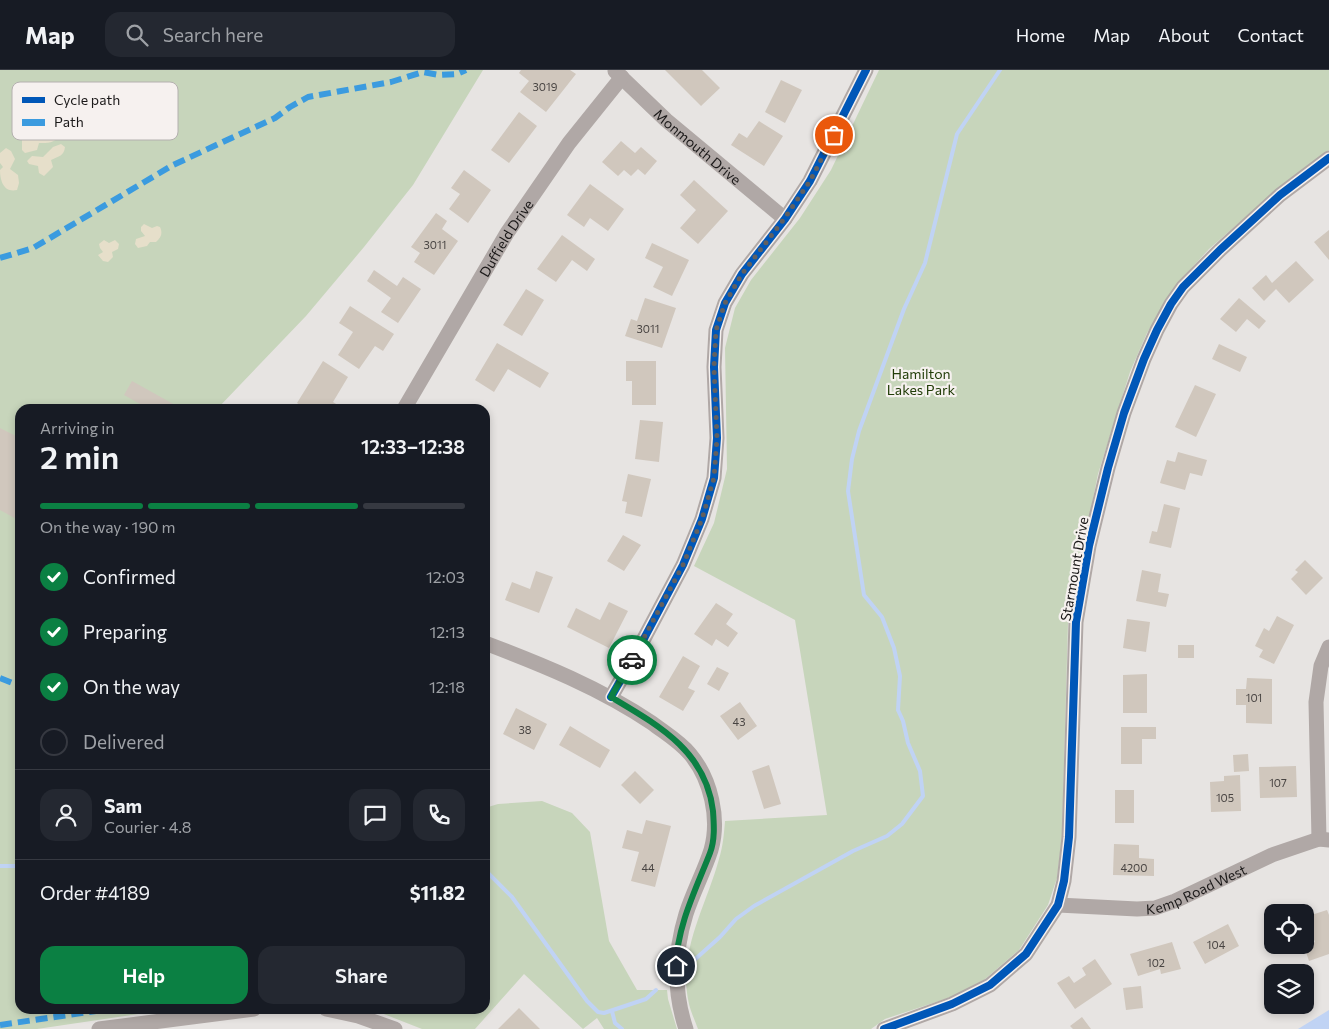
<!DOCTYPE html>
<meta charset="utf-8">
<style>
body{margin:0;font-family:Commissioner,sans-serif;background:#242831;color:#f1f3f6;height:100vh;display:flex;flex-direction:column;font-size:19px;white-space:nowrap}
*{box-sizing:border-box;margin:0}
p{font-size:16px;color:#9ea1a6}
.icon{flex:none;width:28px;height:28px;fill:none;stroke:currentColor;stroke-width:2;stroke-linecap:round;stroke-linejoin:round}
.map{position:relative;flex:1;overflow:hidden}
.details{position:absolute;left:15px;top:334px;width:475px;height:610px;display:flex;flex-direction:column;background:#171b24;border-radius:15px;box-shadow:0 2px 8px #0003}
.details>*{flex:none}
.tools{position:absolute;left:1264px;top:834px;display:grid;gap:10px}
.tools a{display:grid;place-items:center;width:50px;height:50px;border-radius:10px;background:#171b24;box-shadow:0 2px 8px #0003;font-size:25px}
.pin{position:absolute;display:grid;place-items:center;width:42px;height:42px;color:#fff;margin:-21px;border:2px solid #fff;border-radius:50%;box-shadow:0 1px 5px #0007}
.courier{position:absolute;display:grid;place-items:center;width:50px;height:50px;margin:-25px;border:4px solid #0b8043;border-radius:50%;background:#fff;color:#222;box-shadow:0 1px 6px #0007}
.headline em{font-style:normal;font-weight:600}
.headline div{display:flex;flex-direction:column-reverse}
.headline{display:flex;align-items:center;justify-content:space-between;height:85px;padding:0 25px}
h1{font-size:32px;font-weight:600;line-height:38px}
.bar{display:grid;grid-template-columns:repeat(4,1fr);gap:8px 5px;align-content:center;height:60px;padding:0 25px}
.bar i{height:6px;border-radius:4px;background:#363941}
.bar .selected{background:#0b8043}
.bar p{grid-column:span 4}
.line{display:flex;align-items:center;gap:12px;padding:0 25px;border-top:1px solid #363941}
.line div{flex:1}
.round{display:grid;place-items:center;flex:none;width:52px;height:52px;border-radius:15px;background:#242831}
ol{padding:0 25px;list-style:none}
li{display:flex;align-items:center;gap:15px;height:55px}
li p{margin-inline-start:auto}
li .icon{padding:5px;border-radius:50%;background:#0b8043;color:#fff;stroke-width:4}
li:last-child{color:#9ea1a6}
li i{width:28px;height:28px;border:2px solid #363941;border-radius:50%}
.button{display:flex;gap:10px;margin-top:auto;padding:10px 25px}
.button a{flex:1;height:58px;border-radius:15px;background:#0b8043;color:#fff;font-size:20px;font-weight:600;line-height:58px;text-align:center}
.button a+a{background:#242831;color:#f1f3f6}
header{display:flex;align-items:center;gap:30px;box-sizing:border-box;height:70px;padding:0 25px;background:#171b24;border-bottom:1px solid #363941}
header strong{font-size:24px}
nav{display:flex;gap:28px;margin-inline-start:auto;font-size:18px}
.search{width:350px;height:45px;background:#242831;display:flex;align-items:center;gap:12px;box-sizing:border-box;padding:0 18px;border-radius:15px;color:#9ea1a6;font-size:19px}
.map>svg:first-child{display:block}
.green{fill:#c7d5bb}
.sand{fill:#e6dfca}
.water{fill:#c0d3f4}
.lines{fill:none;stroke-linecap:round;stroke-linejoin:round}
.stream{stroke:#c0d3f4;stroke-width:4}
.building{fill:#d0c7bd}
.minor{stroke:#b0a8a6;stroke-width:15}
.quiet{stroke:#3b9bdf;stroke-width:6;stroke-dasharray:12 6;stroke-linecap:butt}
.cycleway-casing{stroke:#f6f1ef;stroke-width:11}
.cycleway{stroke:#0057b8;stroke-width:8}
.done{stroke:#62605f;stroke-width:5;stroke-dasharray:0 9}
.route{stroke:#0b8043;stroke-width:6}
.labels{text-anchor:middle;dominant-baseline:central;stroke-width:4.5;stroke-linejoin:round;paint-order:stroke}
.number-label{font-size:11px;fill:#484442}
.street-label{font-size:14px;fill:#1b1919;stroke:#f6f1ef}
.park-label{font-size:14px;fill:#223d08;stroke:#f6f1ef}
.key{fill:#f6f1ef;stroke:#b4b0af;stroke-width:1}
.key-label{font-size:14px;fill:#1b1919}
</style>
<header>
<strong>Map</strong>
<div class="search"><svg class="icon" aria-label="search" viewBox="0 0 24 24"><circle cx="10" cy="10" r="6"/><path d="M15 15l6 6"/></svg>Search here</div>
<nav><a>Home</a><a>Map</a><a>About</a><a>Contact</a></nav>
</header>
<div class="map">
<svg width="1329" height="959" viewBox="0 0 1329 959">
<rect width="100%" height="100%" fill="#e7e4e2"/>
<!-- green -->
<path class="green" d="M0,0H483L413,115L364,177L306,246L217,339H20V939H172L37,959H0Z
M879,0H1329V80L1273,123L1209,179L1177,214L1147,263L1130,302L1098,404L1068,553L1062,767L1057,808L1048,835L1019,880L984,910L951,927L885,949L871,959H698C695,951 691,942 689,934C677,882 706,837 719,789C723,776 724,764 725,751L827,745L795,550L694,496L714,453L727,399L725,278L735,238L751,210L800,148L831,100Z
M542,731L572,743L590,762L609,871L637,920H667L668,929L677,959H604L597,948L583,959L524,904L475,959H422L371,939H485V738L498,734Z"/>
<!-- sand -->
<path class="sand" d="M44,54H50L49,62L54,59L58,61L60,66C54,73 48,73 39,73L37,80L25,83L22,80V65L26,62C35,65 36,58 44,54Z
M61,74L65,77C64,86 59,86 51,90L53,97L44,106L39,103L38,96L29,94L27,91L32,86L43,87L53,77Z
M6,78L11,81L15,89L10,99L18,105L19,113L17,120C4,123 0,111 0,100L3,97L0,93V83Z
M144,154L152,158L157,156L160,157C163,164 161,167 156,172H150L147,176L138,178L135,174L136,169L145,166L141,161V157Z
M104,170L109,173L115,170L119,174L118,179L112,182L113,187L108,192L103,191L98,185L103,182L100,178L99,174Z"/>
<!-- water -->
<path class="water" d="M1329,940V959H1298Z"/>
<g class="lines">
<!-- stream -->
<path class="stream" d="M0,796H20
M485,800L512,827L587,931L598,942L604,943L646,929L656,920
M692,892L720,867L736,849L754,836L853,781L887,766L902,754L923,726L920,701L908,673L903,651L898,640L900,606L894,578L882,547L864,525L848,421L852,389L859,361L904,239L925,193L957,64L1000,0
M612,941L615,953L622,959"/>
</g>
<!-- building -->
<path class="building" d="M521,0H570L576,4L546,42L520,22L529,11L519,3Z
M665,0H702L720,18L701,36Z
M781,10L802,20L785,53L765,42Z
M519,42L537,56L509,93L491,80Z
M759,51L783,66L764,96L731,75L739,63L747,68Z
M621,71L635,83L641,77L657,91L645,105L638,99L631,106L624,100L618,106L602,92Z
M464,100L491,120L468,153L449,139L460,124L451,118Z
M694,110L728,141L698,174L680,158L696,140L680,125Z
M590,114L624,139L608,161L590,148L584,157L567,145Z
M436,143L447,151L442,159L458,171L434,205L414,192L420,183L411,177Z
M1329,160V190L1314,172Z
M562,165L595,189L587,201L572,190L556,212L537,199Z
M652,173L689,190L672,226L653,217L663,197L645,188Z
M1296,191L1314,210L1289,233L1276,219L1264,231L1252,218L1266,205L1272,213Z
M374,200L397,216L403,207L421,219L398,253L381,242L391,228L367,211Z
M526,219L544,230L522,266L503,255Z
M645,228L676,238L662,278L625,266L631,249L637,251Z
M1239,228L1266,251L1259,259L1247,249L1236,262L1220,249Z
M350,236L394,264L383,281L375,276L359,299L338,285L353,262L339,253Z
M497,273L549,303L540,318L508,299L494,322L475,310Z
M1219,274L1247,287L1240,302L1212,289Z
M323,291L348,307L333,332L344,339H306L297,333Z
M626,291H656V335H632V311H626Z
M132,311L175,335L173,339H149L124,325Z
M1195,315L1216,324L1196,367L1175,357Z
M640,350L663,352L659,392L635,389Z
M0,358L20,368V451L0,440Z
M1178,382L1207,390L1202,406L1190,403L1185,420L1160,413L1167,390L1175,392Z
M628,404L651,409L642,447L625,443L627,432L622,431Z
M1164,434L1180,438L1171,478L1149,473L1152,461L1157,462Z
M623,465L641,475L624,501L607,491Z
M1305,490L1323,508L1306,525L1291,509L1298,502L1295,500Z
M1142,500L1161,504L1158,522L1169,524L1166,537L1136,531Z
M536,501L553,507L539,543L505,530L512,512L530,519Z
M609,532L628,541L609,578L567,557L576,538L600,550Z
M716,533L733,544L726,554L738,563L728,577L716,569L712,576L694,564Z
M1277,546L1294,555L1274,594L1259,587L1263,580L1255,576L1264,558L1269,561Z
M1127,549L1150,552L1146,582L1123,578Z
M1178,575H1194V588H1178Z
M683,586L700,596L688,618L695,621L683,641L659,627Z
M717,597L729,603L719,621L707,614Z
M1147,604V643H1123V605Z
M1247,608L1272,609V654L1246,653V635H1236V619H1246Z
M740,632L757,656L738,670L720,646Z
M516,638L547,654L534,680L503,664Z
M570,656L610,680L600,698L559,675Z
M1121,657H1156V669H1142V694H1121Z
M1248,684L1249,701L1234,702L1233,685Z
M769,695L781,734L764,739L752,701Z
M1296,696L1297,727L1260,728L1259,697Z
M635,701L654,720L640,734L621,715Z
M1240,705L1241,741L1211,742L1210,712L1224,711V706Z
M1115,720H1134V753H1115Z
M646,750L671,756L655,817L631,811L639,782L622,778L627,760L642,764Z
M1114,774L1139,775V788L1154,789V806L1113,805Z
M1327,840L1329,845V884L1309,891L1304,876L1315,872L1305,847Z
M1228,854L1239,876L1205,894L1193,872Z
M1172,872L1181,899L1161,904L1160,899L1138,906L1130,884Z
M1095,889L1112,914L1075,939L1057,913L1069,906L1074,913L1086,905L1082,898Z
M1141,916L1143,938L1126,940L1123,918Z
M519,938L540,959H498Z
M1082,947L1091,959H1073L1070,956Z"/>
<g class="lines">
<!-- minor -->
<g class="minor">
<path id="s1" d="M615,1L666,50L785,149"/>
<path id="s2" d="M404,339L507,163L569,73L622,7"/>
<path d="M485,573C543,595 600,618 652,653C665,663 679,671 690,684C711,709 720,749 711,780C704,802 693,822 686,844C674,883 673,920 686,959"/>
<path d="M611,627L639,578L683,495L702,449L714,408L717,368L714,297L716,260L725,233L742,204L785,149L810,111L866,0"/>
<path d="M1319,769L1316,632L1321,596L1329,577"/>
<path id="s3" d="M1058,835L1137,839L1155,838L1175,831L1272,785L1319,769L1329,770"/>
<path d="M326,939L358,946L395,959"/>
<path d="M99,959L254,939"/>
<path d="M884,959L952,934L990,915L1026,884L1058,835L1064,811L1069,767L1076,552L1089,476L1108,398L1124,343L1144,289L1157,260L1171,234L1183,217L1220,180L1280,125L1329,88"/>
</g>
<!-- quiet -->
<path class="quiet" d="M0,188L33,178L173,95L275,48L290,37L308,27L391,12L423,2L439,5L457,4L466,0
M0,608L20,616
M0,955L109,939"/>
<defs>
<path id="cycleway" d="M611,627L639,578L683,495L702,449L714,408L717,368L714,297L716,260L725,233L742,204L785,149L810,111L866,0
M884,959L952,934L990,915L1026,884L1058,835L1064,811L1069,767L1076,552L1089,476L1108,398L1124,343L1144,289L1157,260L1171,234L1183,217L1220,180L1280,125L1329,88"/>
</defs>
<!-- cycleway casing -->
<use href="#cycleway" class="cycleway-casing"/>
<!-- cycleway -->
<use href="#cycleway" class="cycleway"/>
</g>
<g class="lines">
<!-- done -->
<path class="done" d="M632,590L683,495L702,449L714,408L717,368L714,297L716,260L725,233L742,204L784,149L810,111L834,65"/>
<!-- route -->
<path class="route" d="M632,590L611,627C658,655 706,681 713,741C714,755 715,770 710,783C696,819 677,856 676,896"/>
</g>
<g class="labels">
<!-- number labels -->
<g class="number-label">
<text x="545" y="16">3019</text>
<text x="435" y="174">3011</text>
<text x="648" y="258">3011</text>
<text x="1254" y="627">101</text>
<text x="739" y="651">43</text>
<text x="525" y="659">38</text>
<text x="1278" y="712">107</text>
<text x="1225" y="727">105</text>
<text x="648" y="797">44</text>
<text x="1134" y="797">4200</text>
<text x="1216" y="874">104</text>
<text x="1156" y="892">102</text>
</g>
<!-- street labels -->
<g class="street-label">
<text stroke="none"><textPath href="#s1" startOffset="112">Monmouth Drive</textPath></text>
<text stroke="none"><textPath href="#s2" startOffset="199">Duffield Drive</textPath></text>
<text transform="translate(1074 499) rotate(-80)">Starmount Drive</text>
<text stroke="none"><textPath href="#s3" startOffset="142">Kemp Road West</textPath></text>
</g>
<!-- park labels -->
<g class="park-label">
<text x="921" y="303">Hamilton<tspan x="921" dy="16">Lakes Park</tspan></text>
</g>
</g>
<!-- legend -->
<rect x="12" y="12" width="166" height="58" rx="8" class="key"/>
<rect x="22" y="27" width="23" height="6" fill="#0057b8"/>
<rect x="22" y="49" width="23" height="7" fill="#3b9bdf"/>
<g class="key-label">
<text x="54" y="35">Cycle path</text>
<text x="54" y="57">Path</text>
</g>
</svg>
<div class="tools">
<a><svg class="icon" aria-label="locate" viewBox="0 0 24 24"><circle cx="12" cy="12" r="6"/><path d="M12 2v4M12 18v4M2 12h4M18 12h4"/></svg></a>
<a><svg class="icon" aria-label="layers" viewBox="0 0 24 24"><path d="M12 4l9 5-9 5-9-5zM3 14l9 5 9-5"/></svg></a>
</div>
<div class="pin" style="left:834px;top:65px;background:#ea580c"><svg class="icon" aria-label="bag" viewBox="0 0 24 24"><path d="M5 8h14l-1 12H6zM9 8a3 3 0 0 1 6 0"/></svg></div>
<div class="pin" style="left:676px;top:896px;background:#1f2937"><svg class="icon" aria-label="home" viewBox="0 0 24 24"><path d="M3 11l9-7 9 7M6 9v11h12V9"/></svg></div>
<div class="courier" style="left:632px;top:590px"><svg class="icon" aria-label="car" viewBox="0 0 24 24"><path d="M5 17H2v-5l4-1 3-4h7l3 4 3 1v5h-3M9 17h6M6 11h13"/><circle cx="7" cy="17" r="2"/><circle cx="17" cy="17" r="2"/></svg></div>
<section class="details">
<div class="headline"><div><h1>2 min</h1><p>Arriving in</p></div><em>12:33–12:38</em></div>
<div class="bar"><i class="selected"></i><i class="selected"></i><i class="selected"></i><i></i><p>On the way · 190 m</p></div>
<ol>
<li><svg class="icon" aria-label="check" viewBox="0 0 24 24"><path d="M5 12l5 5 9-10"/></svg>Confirmed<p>12:03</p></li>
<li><svg class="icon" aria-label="check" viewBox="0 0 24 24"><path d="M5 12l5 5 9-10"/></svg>Preparing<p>12:13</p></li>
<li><svg class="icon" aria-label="check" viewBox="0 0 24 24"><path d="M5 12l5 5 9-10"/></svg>On the way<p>12:18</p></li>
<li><i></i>Delivered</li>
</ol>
<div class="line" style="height:90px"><a class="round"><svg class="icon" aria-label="person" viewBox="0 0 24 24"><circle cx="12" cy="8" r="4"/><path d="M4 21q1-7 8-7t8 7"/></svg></a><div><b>Sam</b><p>Courier · 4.8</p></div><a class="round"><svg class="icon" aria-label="chat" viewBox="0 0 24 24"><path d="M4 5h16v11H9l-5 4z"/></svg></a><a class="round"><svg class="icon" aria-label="phone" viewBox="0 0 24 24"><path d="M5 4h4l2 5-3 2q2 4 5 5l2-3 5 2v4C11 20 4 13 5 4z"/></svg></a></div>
<div class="line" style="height:65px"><div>Order #4189</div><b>$11.82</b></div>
<div class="button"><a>Help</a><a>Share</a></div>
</section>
</div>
